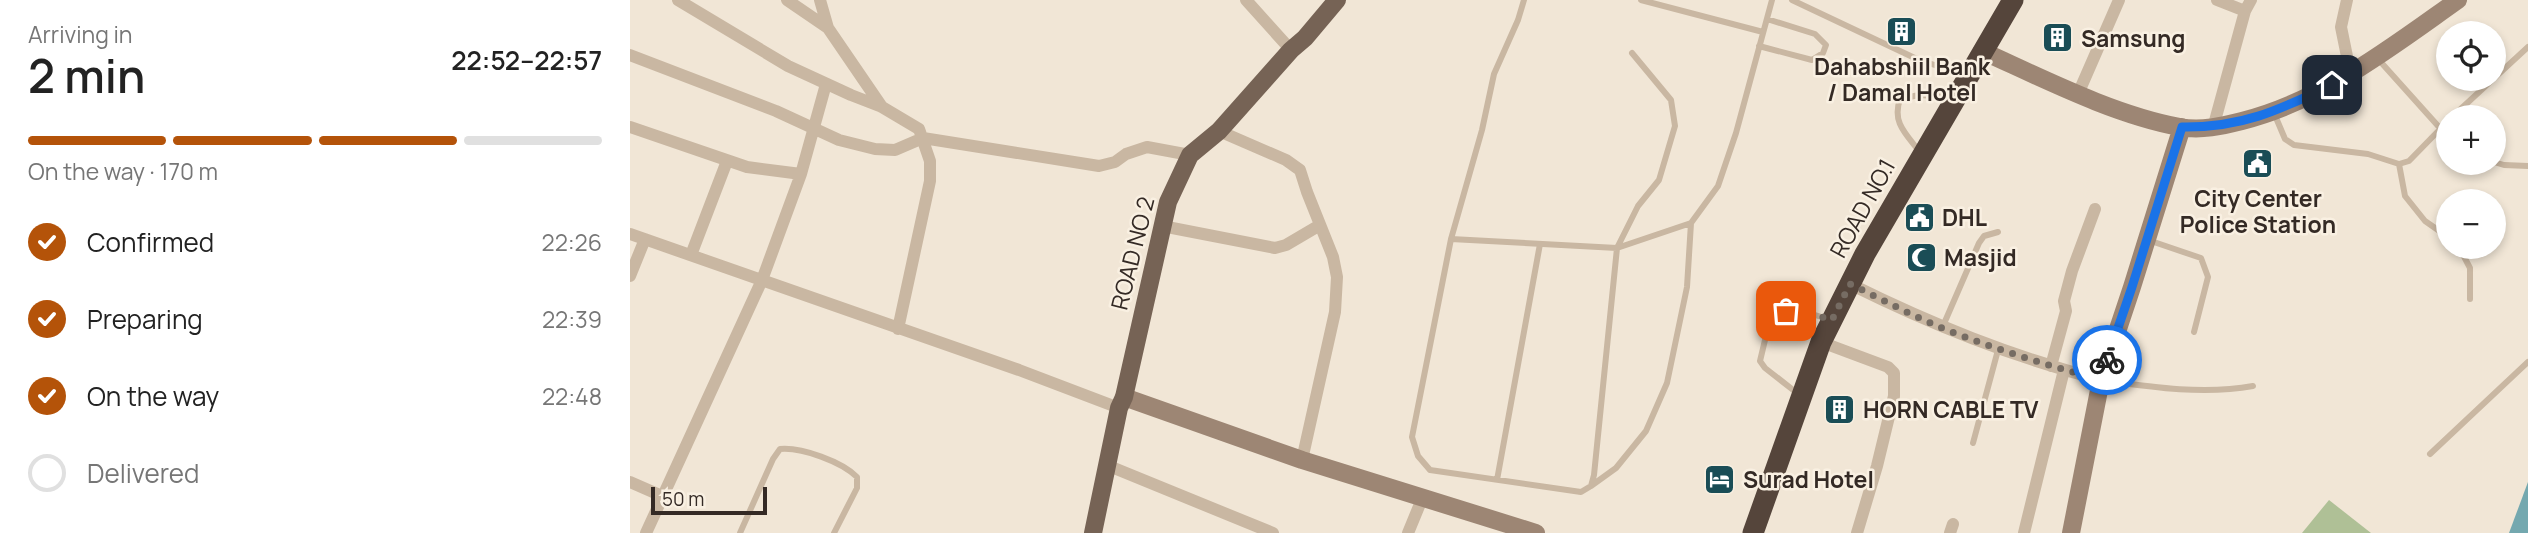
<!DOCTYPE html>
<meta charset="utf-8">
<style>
body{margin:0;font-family:Manrope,sans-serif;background:#f2f2f2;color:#222;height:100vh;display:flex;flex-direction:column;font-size:26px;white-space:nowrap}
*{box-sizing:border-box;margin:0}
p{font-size:23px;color:#767676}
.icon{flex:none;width:38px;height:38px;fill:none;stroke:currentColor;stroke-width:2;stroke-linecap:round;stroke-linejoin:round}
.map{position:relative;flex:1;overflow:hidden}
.details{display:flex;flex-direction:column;background:#fff;width:630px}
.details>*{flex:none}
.tools{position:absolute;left:1806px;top:21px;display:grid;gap:14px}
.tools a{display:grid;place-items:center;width:70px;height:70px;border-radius:50%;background:#fff;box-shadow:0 4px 10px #0003;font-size:35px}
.scale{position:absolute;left:21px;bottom:18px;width:116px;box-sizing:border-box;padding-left:7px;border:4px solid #342a25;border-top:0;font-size:19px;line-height:24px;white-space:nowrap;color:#342a25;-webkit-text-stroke:5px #f9f0e2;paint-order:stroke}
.pin{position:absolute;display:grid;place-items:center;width:60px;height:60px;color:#fff;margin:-30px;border-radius:14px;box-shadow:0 4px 10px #0006}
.courier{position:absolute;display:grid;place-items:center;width:70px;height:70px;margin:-35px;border:5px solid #1a73e8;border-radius:50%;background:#fff;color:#222;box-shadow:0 2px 9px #0007}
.head em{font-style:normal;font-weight:600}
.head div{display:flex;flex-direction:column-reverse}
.head{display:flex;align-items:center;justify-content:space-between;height:119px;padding:0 28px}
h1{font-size:46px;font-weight:600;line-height:52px}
.bar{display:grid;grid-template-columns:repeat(4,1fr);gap:10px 7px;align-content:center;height:84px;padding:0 28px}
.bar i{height:9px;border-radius:5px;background:#e0e0e0}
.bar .active{background:#b45309}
.bar p{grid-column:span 4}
ol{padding:0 28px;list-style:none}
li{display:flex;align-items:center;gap:21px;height:77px}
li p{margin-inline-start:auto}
li .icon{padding:7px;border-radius:50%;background:#b45309;color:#fff;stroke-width:4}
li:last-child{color:#767676}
li i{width:38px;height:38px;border:4px solid #e0e0e0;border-radius:50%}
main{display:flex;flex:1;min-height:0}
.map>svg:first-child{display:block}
.green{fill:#afc096}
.water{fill:#74a8af}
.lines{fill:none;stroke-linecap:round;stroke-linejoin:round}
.lane{stroke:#c9b7a2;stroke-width:6}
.street{stroke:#c9b7a2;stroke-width:12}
.secondary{stroke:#9d8674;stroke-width:18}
.primary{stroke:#766355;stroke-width:18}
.highway{stroke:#55453b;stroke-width:21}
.done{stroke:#766c63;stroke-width:7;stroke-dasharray:0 12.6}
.route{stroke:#1a73e8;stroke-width:9}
.labels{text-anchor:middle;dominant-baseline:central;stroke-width:5;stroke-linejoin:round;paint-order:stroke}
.poi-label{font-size:23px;font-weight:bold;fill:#342a25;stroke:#f9f0e2;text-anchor:start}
.street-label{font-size:23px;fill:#342a25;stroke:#f9f0e2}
</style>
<main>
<section class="details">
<div class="head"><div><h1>2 min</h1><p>Arriving in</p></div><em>22:52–22:57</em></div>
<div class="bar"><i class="active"></i><i class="active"></i><i class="active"></i><i></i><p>On the way · 170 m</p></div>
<ol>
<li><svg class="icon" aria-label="check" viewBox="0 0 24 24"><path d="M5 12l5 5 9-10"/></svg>Confirmed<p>22:26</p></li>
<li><svg class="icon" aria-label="check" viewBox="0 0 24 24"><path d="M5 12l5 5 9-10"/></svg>Preparing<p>22:39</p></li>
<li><svg class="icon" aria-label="check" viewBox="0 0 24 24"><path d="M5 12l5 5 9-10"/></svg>On the way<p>22:48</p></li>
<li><i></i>Delivered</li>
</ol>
</section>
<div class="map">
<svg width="1898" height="533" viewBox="0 0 1898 533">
<rect width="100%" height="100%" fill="#f1e6d6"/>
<!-- green -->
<path class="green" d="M1699,500L1741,533H1672Z"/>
<!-- water -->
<path class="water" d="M1898,482V533H1879Z"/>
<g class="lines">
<!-- lane -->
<path class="lane" d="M894,0L888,20L864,74L852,130L821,239L782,437L788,456L800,470L951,492L961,486L964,475L987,248L1008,206L1029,180L1045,126L1041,100L1002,53
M1011,0L1133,32
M1162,0L1289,60L1336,75
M1129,46L1182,60L1193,53L1196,45L1185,34L1137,19
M1748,59L1818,137
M1644,113L1655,139L1664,145L1738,154L1769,164L1779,161L1818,121
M1822,117L1898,47
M1289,151C1275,133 1262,122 1270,99L1289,95L1322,97
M1864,162L1874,165L1898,166
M1769,164L1775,196L1795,221L1818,237
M821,239L987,248L1061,223L1088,186L1106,133L1142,0
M1518,240L1571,258L1578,277L1564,332
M1829,247L1840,268V299
M1313,326L1349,243L1354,236L1368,232
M1140,330L1156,311H1172L1198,319
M1135,340L1130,361L1135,368L1167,393
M1472,380C1521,387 1573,395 1623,386
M1343,443L1368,350
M1800,454L1898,362
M867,480L910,244
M961,486L986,468L1016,431L1037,383L1057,287L1061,223
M110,533L143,459L150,449C172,447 212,462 227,477V488L204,533"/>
<!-- street -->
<path class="street" d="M48,0L158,66L221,95L252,107L289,129L300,161V181L268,329
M157,0L198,28L252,107
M190,0L198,28
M616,0L661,50
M1587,0L1615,11
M1717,0L1711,27L1721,76
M0,55L146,111L209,140L245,149L265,150L293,138L469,166L485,162L496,154L517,147L560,155
M1448,94L1489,0
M0,127L117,167L171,174
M1583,128L1615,11L1621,0
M589,131L656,160L670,170L677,192L703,257L707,277L705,312L672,460
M532,226L645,248L656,245L690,225
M0,234L389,370L489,408
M61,255L97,161
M0,276L15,239
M1220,284C1303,325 1380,356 1471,380
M1191,342L1258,367L1264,373V396L1247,466L1227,533
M1421,366L1436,311L1434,301L1442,271L1465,209
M479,466L643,533
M0,482L32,496
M16,533L132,280L171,174L196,84
M778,533L792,499
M1320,533L1323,524
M1394,533L1434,370"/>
<!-- secondary -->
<path class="secondary" d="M1352,51C1412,78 1484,115 1550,127C1571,131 1592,126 1612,121C1694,100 1760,48 1828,0
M494,397L672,460L906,533
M1441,533L1471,380L1502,287L1552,127"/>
<!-- primary -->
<path class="primary" d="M463,533L489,408L494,397L538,202L560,155L589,131L661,50L675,38L707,0"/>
<!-- highway -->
<path class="highway" d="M1123,533L1191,342L1235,254L1383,0"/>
</g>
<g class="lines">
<!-- done -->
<path class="done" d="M1156,311H1172L1202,320L1220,284C1251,299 1281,315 1312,328C1364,349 1417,365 1471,380L1477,360"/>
<!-- route -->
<path class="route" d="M1477,360L1502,287L1552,127C1612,128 1649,110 1702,85"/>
</g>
<!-- icons -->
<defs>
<symbol id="building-square" viewBox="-11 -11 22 22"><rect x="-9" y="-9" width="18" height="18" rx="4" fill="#1a4d56" stroke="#f9f0e2"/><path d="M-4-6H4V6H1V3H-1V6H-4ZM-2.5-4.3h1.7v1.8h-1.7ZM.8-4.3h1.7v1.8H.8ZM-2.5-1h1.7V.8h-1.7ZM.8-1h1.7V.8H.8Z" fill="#fff"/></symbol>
<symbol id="civic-square" viewBox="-11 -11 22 22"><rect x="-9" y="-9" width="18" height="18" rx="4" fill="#1a4d56" stroke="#f9f0e2"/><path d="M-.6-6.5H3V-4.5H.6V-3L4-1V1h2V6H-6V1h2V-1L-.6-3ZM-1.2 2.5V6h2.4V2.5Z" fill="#fff"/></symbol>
<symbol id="mosque-square" viewBox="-11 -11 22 22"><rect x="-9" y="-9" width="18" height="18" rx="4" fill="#1a4d56" stroke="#f9f0e2"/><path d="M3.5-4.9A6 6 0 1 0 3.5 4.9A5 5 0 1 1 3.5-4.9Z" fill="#fff"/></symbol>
<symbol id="hotel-square" viewBox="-11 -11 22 22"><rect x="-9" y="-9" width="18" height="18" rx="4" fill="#1a4d56" stroke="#f9f0e2"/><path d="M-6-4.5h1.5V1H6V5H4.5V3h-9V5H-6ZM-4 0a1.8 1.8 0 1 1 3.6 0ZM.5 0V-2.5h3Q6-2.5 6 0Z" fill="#fff"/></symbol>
</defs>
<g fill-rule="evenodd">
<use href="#building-square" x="1254" y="14" width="35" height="35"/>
<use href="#building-square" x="1410" y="20" width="35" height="35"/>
<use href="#civic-square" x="1610" y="146" width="35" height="35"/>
<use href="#civic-square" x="1272" y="200" width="35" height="35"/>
<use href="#mosque-square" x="1274" y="240" width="35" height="35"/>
<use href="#building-square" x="1192" y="392" width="35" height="35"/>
<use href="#hotel-square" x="1072" y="462" width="35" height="35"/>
</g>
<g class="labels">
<!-- poi labels -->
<g class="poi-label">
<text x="1451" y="38">Samsung</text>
<text x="1272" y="66" text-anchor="middle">Dahabshiil Bank<tspan x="1272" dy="26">/ Damal Hotel</tspan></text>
<text x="1628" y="198" text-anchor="middle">City Center<tspan x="1628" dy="26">Police Station</tspan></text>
<text x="1312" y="217">DHL</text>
<text x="1314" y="257">Masjid</text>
<text x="1233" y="409">HORN CABLE TV</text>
<text x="1113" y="479">Surad Hotel</text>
</g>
<!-- street labels -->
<g class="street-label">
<text transform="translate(1232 208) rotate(-61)">ROAD NO.1</text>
<text transform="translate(502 253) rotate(-76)">ROAD NO 2</text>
</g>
</g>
</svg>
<div class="tools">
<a><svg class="icon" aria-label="locate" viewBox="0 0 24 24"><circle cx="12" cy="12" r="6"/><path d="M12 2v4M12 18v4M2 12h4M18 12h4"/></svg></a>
<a>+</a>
<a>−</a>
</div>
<div class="scale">50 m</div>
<div class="pin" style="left:1156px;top:311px;background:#ea580c"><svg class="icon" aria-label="bag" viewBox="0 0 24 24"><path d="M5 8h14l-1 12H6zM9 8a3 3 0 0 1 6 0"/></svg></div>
<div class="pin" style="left:1702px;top:85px;background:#1f2937"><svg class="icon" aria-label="home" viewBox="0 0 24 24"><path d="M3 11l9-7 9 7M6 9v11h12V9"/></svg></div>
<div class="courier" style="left:1477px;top:360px"><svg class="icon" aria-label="bike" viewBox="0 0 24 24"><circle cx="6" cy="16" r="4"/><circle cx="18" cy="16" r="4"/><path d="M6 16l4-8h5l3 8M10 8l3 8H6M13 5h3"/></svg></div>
</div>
</main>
